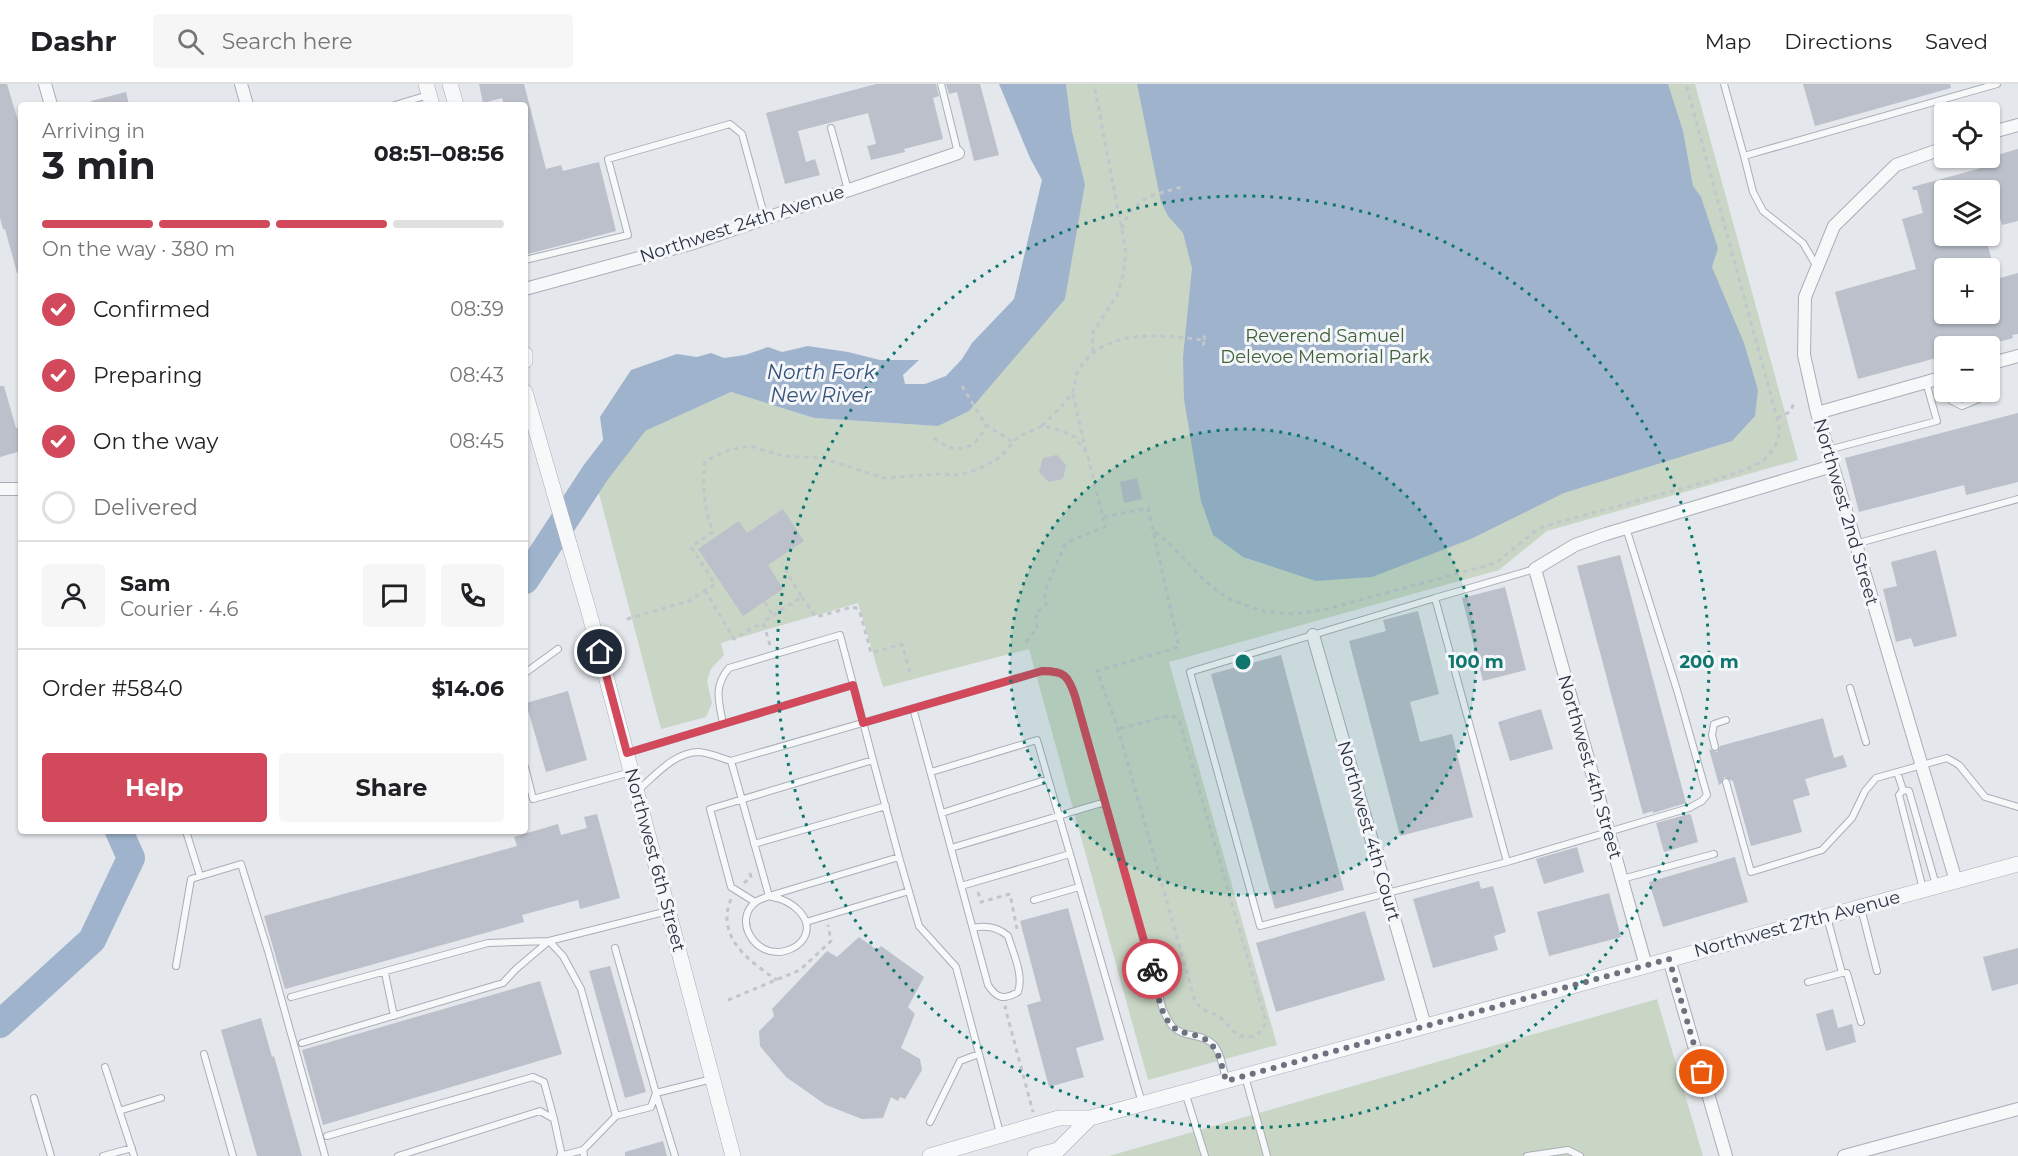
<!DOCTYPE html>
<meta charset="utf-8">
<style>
body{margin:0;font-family:Montserrat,sans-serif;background:#f6f6f6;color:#202124;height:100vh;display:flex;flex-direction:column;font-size:22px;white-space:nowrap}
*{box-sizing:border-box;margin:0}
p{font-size:20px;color:#757577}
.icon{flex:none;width:33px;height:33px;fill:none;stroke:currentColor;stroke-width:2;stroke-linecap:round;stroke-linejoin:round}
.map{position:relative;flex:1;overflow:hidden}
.side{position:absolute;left:18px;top:18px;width:510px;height:732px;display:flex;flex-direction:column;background:#fff;border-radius:6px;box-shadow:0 2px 4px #0004}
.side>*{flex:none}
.buttons{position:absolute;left:1934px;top:18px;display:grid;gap:12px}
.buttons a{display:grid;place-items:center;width:66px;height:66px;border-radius:6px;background:#fff;box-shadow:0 2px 4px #0004;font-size:30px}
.pin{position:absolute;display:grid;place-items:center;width:51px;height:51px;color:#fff;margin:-26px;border:3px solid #fff;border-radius:50%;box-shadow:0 2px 6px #0007}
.courier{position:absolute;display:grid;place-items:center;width:60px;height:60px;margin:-30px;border:4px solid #d1495b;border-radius:50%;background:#fff;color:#222;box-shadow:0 2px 8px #0007}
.overview em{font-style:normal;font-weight:700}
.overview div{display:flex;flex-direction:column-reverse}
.overview{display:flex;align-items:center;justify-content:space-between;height:102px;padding:0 24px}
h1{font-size:39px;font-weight:700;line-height:45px}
.bar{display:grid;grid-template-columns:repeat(4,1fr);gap:9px 6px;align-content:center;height:72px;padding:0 24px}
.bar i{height:8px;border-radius:4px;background:#e0e0e0}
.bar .active{background:#d1495b}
.bar p{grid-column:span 4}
.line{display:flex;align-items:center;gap:15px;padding:0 24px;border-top:2px solid #e0e0e0}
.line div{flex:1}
.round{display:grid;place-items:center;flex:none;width:63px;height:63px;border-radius:6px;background:#f6f6f6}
ol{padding:0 24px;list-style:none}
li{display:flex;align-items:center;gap:18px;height:66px}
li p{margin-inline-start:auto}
li .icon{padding:6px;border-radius:50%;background:#d1495b;color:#fff;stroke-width:4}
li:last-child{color:#757577}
li i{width:33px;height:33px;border:3px solid #e0e0e0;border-radius:50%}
.cta{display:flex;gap:12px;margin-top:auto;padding:12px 24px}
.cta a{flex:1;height:69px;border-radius:6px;background:#d1495b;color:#fff;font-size:24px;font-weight:700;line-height:69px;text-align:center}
.cta a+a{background:#f6f6f6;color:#202124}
header{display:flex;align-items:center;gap:36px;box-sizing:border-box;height:84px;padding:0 30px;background:#fff;border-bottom:2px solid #e0e0e0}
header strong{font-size:28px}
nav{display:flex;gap:33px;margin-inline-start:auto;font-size:21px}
.search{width:420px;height:54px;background:#f6f6f6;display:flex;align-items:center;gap:15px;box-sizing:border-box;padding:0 21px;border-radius:6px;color:#757577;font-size:22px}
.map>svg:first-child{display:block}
.green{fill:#c9d6c5}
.water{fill:#9fb4cc}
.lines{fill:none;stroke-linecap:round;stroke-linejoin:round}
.river{stroke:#9fb4cc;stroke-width:28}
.building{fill:#bbc0ca}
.service-casing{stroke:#a9aeb7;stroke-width:8}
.minor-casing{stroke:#a9aeb7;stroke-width:14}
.tertiary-casing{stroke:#a9aeb7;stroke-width:16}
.path{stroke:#c2c5cb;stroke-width:3;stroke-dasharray:4.5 4.5;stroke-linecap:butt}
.service{stroke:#f7f8fa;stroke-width:6}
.minor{stroke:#f7f8fa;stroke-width:12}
.tertiary{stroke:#f7f8fa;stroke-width:15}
.done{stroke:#6c737f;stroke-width:6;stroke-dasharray:0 10.8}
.route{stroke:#d1495b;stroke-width:8}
.ring{fill:none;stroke:#0f766e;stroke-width:3;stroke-dasharray:3 6}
.labels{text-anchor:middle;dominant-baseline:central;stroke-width:6;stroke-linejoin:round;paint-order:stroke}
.street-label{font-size:18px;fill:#2b3445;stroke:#f4f6f9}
.park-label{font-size:18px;fill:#3f6138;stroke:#f4f6f9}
.water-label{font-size:20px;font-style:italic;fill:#34527a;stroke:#f4f6f9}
.centre{fill:#0f766e;stroke:#f4f6f9;stroke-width:3}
.ring-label{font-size:18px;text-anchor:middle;font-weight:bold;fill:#0f766e;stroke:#f4f6f9;stroke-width:6;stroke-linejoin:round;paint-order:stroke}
</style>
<header>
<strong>Dashr</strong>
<div class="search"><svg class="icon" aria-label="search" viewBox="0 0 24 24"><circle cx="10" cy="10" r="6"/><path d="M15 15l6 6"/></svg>Search here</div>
<nav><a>Map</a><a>Directions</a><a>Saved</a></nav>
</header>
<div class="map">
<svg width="2018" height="1072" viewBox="0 0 2018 1072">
<rect width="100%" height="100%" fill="#e4e7ec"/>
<!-- green -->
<path class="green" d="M1066,0H1695L1798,376L1547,447L1499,486L1169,578L1277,961L1148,996L1029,565L883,603L858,519L721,559L724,571L711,585L707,597L712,619L706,633L661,645L596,398L643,348L731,308L814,334L938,342L1085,100L1072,47Z
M1657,915L1703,1072H1109Z"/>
<!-- water -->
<path class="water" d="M999,0H1066L1072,47L1085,100L1065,215L969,327L938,342L814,334L731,308L643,348L625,367L603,355L600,333L631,286L677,270L697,273L711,269L724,274L745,271L768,263L782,268L808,262L848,268L880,276H919L903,291L905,300H925L946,292L962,275L972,259L1014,215L1042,96L1030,74Z
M1137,0H1668L1683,47L1693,102L1701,113L1718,164L1712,183L1744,259L1758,306L1755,332L1732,357L1564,409L1471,455L1372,493L1316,497L1243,473L1213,451L1201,417L1184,315L1183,273L1192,184L1183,149L1168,132L1161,118Z"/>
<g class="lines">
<!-- river -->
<path class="river" d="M525,496L596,388L640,331
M0,940L92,856L131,774L119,747"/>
</g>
<!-- building -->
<path class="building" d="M0,0H7L21,47V64L18,65L21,78V188L17,189L5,145H3L0,134Z
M479,0H524L546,85L561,81L563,87L599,78L616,147L528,170L525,159V21H504L502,14L483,19Z
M876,0H936L939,12L933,14L943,55L904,65L905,68L871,76L867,62L876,60L868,29L798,47L806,78L815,75L820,91L785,100L766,29Z
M946,0H980L999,71L974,77L957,8L949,10Z
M1803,0H1950L1951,4L1815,42Z
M126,8L129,21H91V17Z
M2018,65V137L2002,141L1992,106H1944V152H1985L1994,184H1939L1944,202V230H1989V197L2018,189V250L2012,251L2013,254L1983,262H1944V272L1858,295L1835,208L1916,185L1902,135L1923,129L1917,106H1913L1912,103L1985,83L1983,75Z
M0,302H4L16,344L21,343V367L0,373Z
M2018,329V398L1966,411L1964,401L1859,428L1845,374Z
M1057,371L1066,381L1063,395L1049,398L1039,388L1043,374Z
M1137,394L1142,415L1124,419L1120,398Z
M783,425L804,457L768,481L783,505L743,532L698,465L739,437L747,449Z
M1936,466L1957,552L1914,563L1911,554L1896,558L1883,505L1897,502L1891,478Z
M1620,471L1686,719L1653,729V727L1643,730L1577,482Z
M1505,503L1526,586L1483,597L1462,514Z
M1418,527L1439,610L1410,618L1420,658L1452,650L1473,733L1400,752L1349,557L1386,547L1383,536Z
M1281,571L1344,806L1275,825L1211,590Z
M568,607L587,676L546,688L526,619Z
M1541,625L1553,665L1510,677L1498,638Z
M1823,634L1834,674L1843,671L1847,683L1805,695L1810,711L1793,716L1802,748L1751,762L1733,697L1724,693L1721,700L1719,701L1709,665L1717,668L1720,662Z
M597,730L620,814L580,825L578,816L522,831L524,838L285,905L264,832L517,762L514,753L558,740L561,751L587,744L584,733Z
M1689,730L1691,731L1698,758L1664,768L1656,739Z
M1577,763L1584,788L1544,800L1536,775Z
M1735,773L1748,818L1663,843L1649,798Z
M1479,797L1481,805L1493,802L1506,848L1494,852L1498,866L1433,884L1413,815Z
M1609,809L1621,853L1549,872L1537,828Z
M1068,824L1104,956L1076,964L1084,993L1049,1003L1027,921L1041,917L1020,837Z
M1365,827L1385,896L1276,928L1256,859Z
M859,853L877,866L881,862L924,893L908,923L915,930L901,964L920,975L922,986L905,1015L900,1013L898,1017L891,1013L883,1034L862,1035L826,1021L786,993L760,962L759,947L774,932L772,925L827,867L837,873Z
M2018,864V900L1992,907L1983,873Z
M610,882L646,1008L625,1014L589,887Z
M540,897L562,970L323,1041L302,966Z
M1833,925L1838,944L1852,940L1856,958L1826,967L1816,930Z
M261,934L272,973L274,972L302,1072H257L221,946Z
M663,1057L667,1072H625V1068Z"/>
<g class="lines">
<defs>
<path id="service" d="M941,0L958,69
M1724,0L1744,72L1997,0
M395,21L428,11
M831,44L848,106
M1744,72L1753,108L1763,127L1803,159L1817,183
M525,176L628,151L608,75L730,40L742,50L765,134
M1947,308L1952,317L1962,322L1979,315L1984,308
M1828,366L1937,337L1926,298
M1855,460L2018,415
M1435,514L1507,778L1260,842L1190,588Z
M1435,514L1535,485
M525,589L558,565
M853,601L723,640C719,617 713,603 729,584L840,551C851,593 862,635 873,676
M1850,604L1866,658
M913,624L988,901C997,915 1004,916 1018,908C1024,891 1013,869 1008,852C998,843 986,841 973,844
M1715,663L1712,651L1714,640L1726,636
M627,669L723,640
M731,677L769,812C765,814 759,815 756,818C732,835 755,875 785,867C793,865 799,862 804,854C815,835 791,815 772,813
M525,683L533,715L631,688
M931,688L1037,656L1142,1019
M1897,688L1903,706L1899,711L1923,805
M1726,698L1751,788L1822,766L1852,734L1865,707L1876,694L1947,674L1959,681L1985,713L2018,723
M1903,706L1909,707L1936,801
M637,707C655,692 674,668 699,668C710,669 721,674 731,677L1042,587C1064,587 1068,591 1075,612L1163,926C1166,931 1169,939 1173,943C1184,954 1202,949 1213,960C1221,969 1223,984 1226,996
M942,729L1048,695
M186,747L200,792
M754,760L886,722
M951,764L1105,718
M899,773L919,842L956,883L1000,1049
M1507,778L1689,724L1702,717L1707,711L1677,606L1626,444
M1622,795L1714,770
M961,802L1070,770
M1034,816L1079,803
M755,818L731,803L710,725L873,676L899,773L769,812
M1861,824L1877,887
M806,838L909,807
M615,864L656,1009L712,995
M176,882L191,795L241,780L268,867L325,1072
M385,889L394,932
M1842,889H1847L1861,938
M1808,898L1842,889L1827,833
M291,913L488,859L549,857L563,872L581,905L616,1032
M302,959L503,899L516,885L549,857L668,827
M204,970L233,1072
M105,983L134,1072
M1245,992L1267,1072
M1185,1008L1205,1072
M656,1010L675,1072
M34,1014L51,1072
M119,1027L161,1014
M930,1038L960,977L979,970
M327,1052L533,993L544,998L554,1035
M103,1072L132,1064
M398,1072L540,1027L554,1035L562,1072
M560,1072L583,1066
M584,1072L583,1066L616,1032L651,1023L656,1009
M1527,1072L1568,1066L1580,1072"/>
<path id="minor" d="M45,0L51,21
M241,0L247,21
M1989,49L2018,41
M1944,64L1896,81L1834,142L1805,213L1804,271L1817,329L1956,797
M525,205L690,160L958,69
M1989,280L2018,272
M1817,329L1944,293
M0,405H21
M1313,551L1425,942
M1669,875L1726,1072
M1646,882L1535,485L1575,461L1606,450L1832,382
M1844,1072L2018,1025"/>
<path id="tertiary" d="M426,0L432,21
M450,0L456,21
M525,270V277
M525,308L589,528L733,1072
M930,1072L1059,1034H1090L2018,780
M1035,1072L1058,1066L1090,1034"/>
</defs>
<!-- service casing -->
<use href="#service" class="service-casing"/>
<!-- minor casing -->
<use href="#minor" class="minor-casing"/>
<!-- tertiary casing -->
<use href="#tertiary" class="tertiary-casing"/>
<!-- path -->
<path class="path" d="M1122,145C1133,112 1155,111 1185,102
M1204,256L1205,249
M1093,268L1092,250L1117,211L1123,191L1126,168L1094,0
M962,302L986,341L1013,358
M1073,310L1086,368
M1777,334L1790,328L1795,317
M1042,342C1050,333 1068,318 1073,307C1076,300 1075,291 1079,285C1107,243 1160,251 1204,256L1203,264
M934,354C955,372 976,367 986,341
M1155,448L1170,460L1204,496L1227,514L1261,527L1295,530L1327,525L1496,479L1534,448L1545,442L1724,393L1747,385L1764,376L1775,363L1780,348L1777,334L1686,0
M705,506L734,555L763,538
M802,513L816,533L852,523L856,524L860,528L871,569L902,560L911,592
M765,518L773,532
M627,535L689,517L715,500L691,463L713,448C704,425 702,402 705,377L728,366L750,362L783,372L821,374L884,394L937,390L960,391L981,384L1000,373L1018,353L1042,342L1059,346L1075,353L1087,369L1103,433L1148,424L1179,563L1097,587L1118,645L1195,917C1202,929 1213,927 1222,935C1227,939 1230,945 1236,949C1248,958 1261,951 1266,938L1179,636L1172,631L1118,645
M1026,558L1037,544L1036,528L1045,523L1047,518L1044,510L1064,462L1072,456L1105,443L1103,434
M770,561L763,538L802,513L782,480
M744,799L751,793L749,786
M978,808L981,818L1010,810L1017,845
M731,815C715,853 750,878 777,896
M728,916L800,886L831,857L828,841
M1007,923H1005L1033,1028"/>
<!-- service -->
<use href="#service" class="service"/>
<!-- minor -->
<use href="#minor" class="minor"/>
<!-- tertiary -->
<use href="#tertiary" class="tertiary"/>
</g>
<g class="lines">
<!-- done -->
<path class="done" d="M1152,885C1157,903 1159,929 1172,942C1180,950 1189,949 1198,952C1218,958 1221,979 1226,997L1669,875L1702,988"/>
<!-- route -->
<path class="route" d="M600,568L627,669L853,601L863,639L1042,587C1064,587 1068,591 1075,612L1152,885"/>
</g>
<!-- distance rings -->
<circle cx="1243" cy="578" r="233" fill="#0f766e" fill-opacity=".12"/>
<g class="ring">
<circle cx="1243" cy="578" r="233"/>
<circle cx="1243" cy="578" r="466"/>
</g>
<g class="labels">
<!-- street labels -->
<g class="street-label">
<text transform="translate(742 140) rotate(-18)">Northwest 24th Avenue</text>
<text transform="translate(1846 428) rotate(74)">Northwest 2nd Street</text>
<text transform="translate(1590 683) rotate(74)">Northwest 4th Street</text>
<text transform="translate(1369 747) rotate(74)">Northwest 4th Court</text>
<text transform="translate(655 776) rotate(75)">Northwest 6th Street</text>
<text transform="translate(1797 840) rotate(-15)">Northwest 27th Avenue</text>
</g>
<!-- park labels -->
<g class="park-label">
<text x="1325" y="252">Reverend Samuel<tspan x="1325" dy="21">Delevoe Memorial Park</tspan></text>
</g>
<!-- water labels -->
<g class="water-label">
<text x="821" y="288">North Fork<tspan x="821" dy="23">New River</tspan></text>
</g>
</g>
<circle cx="1243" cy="578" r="9" class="centre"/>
<g class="ring-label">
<text x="1476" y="584">100 m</text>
<text x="1709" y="584">200 m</text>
</g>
</svg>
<div class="buttons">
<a><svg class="icon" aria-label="locate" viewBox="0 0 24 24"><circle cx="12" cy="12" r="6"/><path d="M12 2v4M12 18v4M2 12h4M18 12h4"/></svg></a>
<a><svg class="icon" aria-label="layers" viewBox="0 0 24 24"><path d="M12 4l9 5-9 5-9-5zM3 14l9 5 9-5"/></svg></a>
<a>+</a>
<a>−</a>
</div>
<div class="pin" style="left:1702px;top:988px;background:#ea580c"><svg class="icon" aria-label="bag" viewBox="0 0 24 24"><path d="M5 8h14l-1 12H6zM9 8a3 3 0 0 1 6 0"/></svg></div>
<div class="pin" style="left:600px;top:568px;background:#1f2937"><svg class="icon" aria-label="home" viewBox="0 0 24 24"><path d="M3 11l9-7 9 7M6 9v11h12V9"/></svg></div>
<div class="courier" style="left:1152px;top:885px"><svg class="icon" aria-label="bike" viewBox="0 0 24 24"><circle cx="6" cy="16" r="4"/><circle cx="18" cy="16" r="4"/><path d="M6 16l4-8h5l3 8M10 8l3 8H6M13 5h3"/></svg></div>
<section class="side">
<div class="overview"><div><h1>3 min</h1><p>Arriving in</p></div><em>08:51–08:56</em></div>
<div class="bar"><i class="active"></i><i class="active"></i><i class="active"></i><i></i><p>On the way · 380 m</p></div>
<ol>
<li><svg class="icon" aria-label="check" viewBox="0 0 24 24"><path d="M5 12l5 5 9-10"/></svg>Confirmed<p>08:39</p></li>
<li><svg class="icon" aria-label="check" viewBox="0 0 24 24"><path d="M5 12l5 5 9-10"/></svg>Preparing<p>08:43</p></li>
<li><svg class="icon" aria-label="check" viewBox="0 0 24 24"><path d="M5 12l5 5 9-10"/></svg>On the way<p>08:45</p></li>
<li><i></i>Delivered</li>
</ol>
<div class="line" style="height:108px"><a class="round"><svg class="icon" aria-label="person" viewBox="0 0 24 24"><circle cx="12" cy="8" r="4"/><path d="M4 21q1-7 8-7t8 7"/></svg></a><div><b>Sam</b><p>Courier · 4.6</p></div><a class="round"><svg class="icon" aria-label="chat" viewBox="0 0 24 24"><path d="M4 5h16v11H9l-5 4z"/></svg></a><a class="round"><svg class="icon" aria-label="phone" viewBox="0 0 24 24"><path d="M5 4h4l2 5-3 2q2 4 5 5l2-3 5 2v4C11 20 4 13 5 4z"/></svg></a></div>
<div class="line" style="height:78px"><div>Order #5840</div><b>$14.06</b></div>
<div class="cta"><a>Help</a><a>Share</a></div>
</section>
</div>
